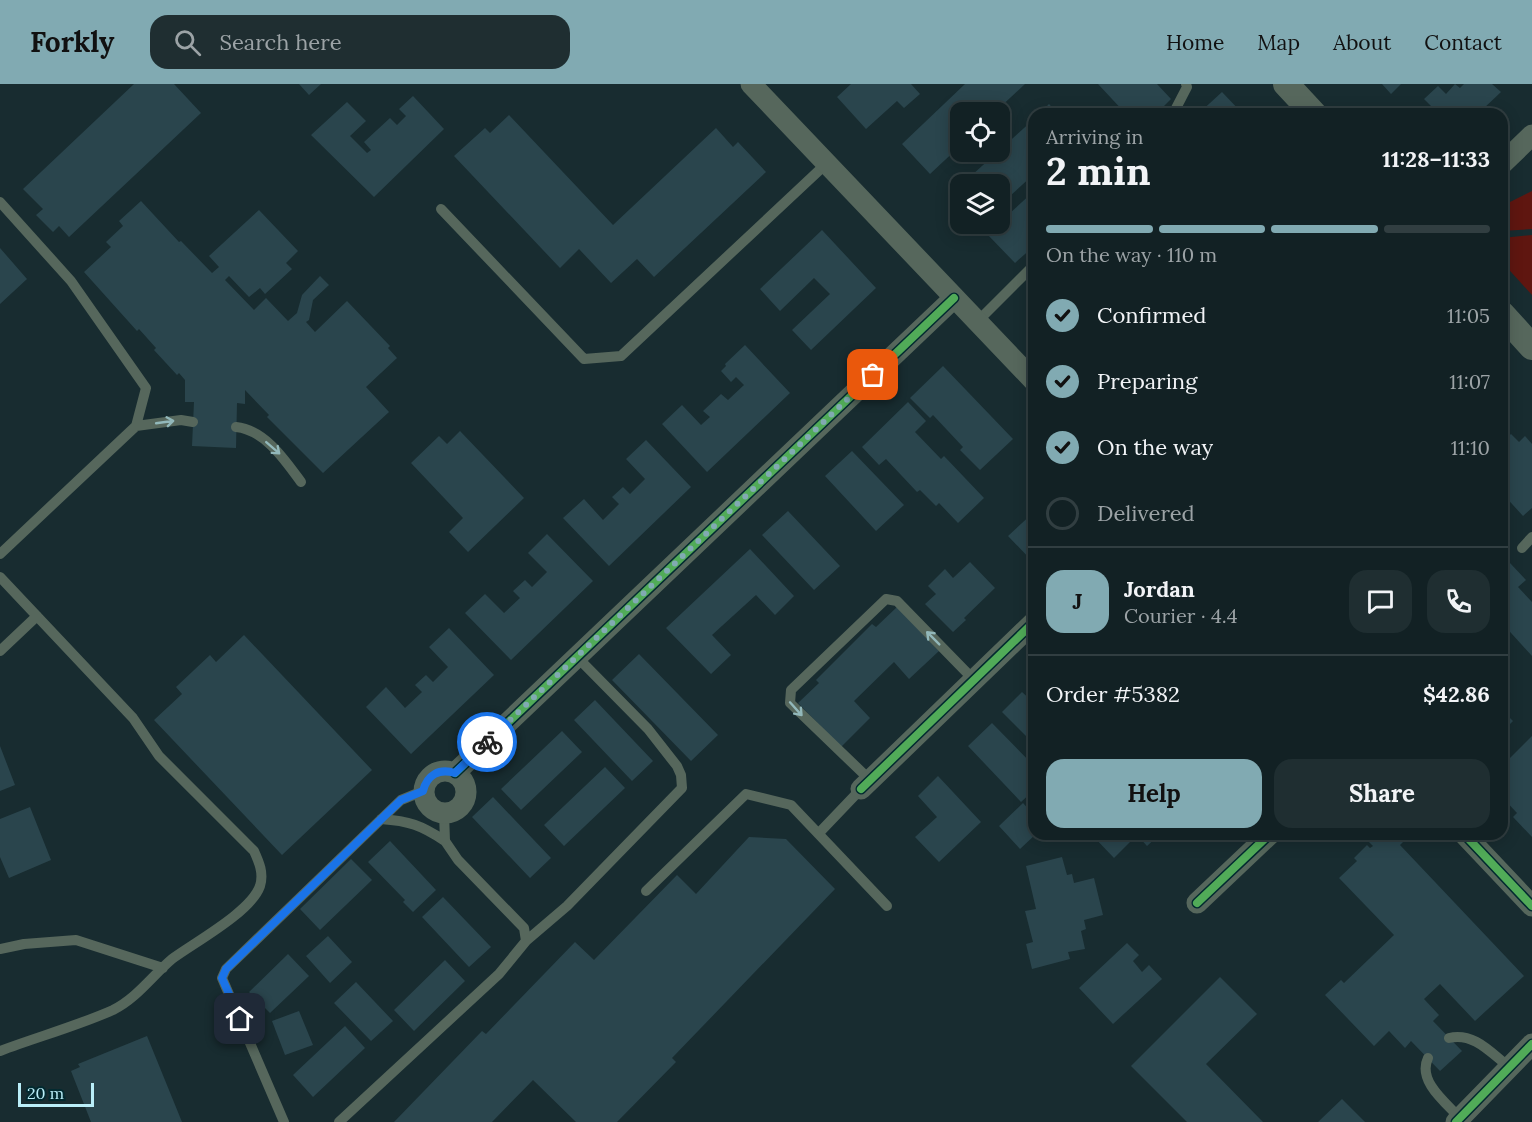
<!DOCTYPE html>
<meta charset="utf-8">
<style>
body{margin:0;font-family:Lora,serif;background:#1f2e31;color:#f1f3f6;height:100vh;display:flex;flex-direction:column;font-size:22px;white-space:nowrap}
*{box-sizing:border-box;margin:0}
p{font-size:20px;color:#9ca3a6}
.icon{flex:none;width:33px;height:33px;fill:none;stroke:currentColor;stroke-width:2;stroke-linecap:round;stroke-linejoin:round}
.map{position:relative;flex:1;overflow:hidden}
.side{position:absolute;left:1028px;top:24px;width:480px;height:732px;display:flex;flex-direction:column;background:#122124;border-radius:18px;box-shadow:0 3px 15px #0003,0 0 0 2px #313e41}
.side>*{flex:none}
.fabs{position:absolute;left:950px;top:18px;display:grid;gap:12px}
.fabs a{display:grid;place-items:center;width:60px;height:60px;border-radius:12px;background:#122124;box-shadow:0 3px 15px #0003,0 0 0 2px #313e41;font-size:30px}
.scale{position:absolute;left:18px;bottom:15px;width:76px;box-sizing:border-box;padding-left:6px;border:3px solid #baeef8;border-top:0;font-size:16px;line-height:21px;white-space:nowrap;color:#baeef8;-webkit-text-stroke:4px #022a30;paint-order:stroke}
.pin{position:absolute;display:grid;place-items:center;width:51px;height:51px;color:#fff;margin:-26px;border-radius:12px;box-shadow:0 3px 9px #0006}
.courier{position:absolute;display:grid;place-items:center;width:60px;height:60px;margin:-30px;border:4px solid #1a73e8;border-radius:50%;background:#fff;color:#222;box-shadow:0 2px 8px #0007}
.head em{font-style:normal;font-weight:700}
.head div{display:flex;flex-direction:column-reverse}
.head{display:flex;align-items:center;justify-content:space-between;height:102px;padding:0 18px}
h1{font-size:39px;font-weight:700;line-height:45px}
.bar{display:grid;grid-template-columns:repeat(4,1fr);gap:9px 6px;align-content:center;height:72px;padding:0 18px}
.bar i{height:8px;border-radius:4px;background:#313e41}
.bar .selected{background:#81aab2}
.bar p{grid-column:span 4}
.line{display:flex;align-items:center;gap:15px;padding:0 18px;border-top:2px solid #313e41}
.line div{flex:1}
.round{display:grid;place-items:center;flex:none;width:63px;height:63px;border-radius:18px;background:#1f2e31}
ol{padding:0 18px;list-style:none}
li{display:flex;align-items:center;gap:18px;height:66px}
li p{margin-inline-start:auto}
li .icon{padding:6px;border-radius:50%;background:#81aab2;color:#111;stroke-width:4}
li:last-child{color:#9ca3a6}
li i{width:33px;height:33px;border:3px solid #313e41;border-radius:50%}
.primary-button{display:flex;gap:12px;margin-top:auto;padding:12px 18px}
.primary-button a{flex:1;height:69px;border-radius:18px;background:#81aab2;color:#111;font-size:24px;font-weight:700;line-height:69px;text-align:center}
.primary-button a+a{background:#1f2e31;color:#f1f3f6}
header{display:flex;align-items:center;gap:36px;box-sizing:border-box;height:84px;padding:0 30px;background:#81aab2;color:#111}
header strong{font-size:28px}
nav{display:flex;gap:33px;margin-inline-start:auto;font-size:21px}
.search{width:420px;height:54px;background:#1f2e31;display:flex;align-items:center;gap:15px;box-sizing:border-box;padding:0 21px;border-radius:18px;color:#9ca3a6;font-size:22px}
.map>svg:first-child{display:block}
.green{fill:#5f1610}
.building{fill:#2a454d}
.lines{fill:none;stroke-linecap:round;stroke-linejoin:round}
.service{stroke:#56675c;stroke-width:10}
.minor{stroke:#56675c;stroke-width:21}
.tertiary{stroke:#56675c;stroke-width:26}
.cycleway-casing{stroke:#022a30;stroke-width:11}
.cycleway{stroke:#51ab58;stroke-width:8}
.oneway{stroke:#92b8ba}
.done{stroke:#81aab2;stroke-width:6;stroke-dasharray:0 10.8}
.route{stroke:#1a73e8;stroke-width:8}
</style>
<header>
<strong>Forkly</strong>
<div class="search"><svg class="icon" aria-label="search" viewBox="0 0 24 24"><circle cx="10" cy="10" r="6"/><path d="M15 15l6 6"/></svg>Search here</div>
<nav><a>Home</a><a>Map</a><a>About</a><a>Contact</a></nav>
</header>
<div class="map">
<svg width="1532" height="1038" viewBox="0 0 1532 1038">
<rect width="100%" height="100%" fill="#182c30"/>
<!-- green -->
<path class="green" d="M1532,107V145L1502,147V124L1508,119Z
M1532,151V211L1502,178V154Z"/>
<!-- building -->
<path class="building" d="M134,0H174L201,29L69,153L59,142L53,148L36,131L43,125L23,105Z
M299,0H321L309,11Z
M851,0H911L920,10L904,24L897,17L866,45L837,13Z
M965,0H1025L995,28H960V62L930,90L902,60Z
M1098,0H1157L1171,15L1156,30H1126Z
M1382,0H1401L1391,10Z
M1455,0L1460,4L1464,0H1492L1501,8L1482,26L1486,30H1425L1432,23L1424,15L1438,2L1446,10Z
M1222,8L1243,30H1198Z
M413,12L444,45L374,113L311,51L347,18L366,37L350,52L367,69L371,66L364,58L390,34L397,41L406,32L399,25Z
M1049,20L1058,30H1039Z
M509,31L613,141L716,44L733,63L738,58L766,88L654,193L637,175L611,199L579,165L560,184L454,72L485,44L490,49Z
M1034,35V90L999,122V100H962Z
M960,102V122L950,111Z
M1034,107V162L1015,179L987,150Z
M141,117L179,158L181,157L212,189L219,183L209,172L259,126L298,167L286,179L292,185L265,210L260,204L249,213L229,192L225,196L254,226L266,214L288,237L297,229L302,211L320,192L329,201L313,216L309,236L306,238L315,248L347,217L390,262L388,264L397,274L366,303L389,328L323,389L267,333L269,331L245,306V320L237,319L236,364L192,362L194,318H185V296L179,289L177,291L154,266L156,264L139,245L137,247L84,188L111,163L106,158L123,142L119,137Z
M822,146L876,204L811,266L792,246L830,210L814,194L780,227L760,205Z
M0,164L27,195L0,220Z
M745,261L790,309L707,388L662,340L682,321L701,341L710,333L703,327L721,310L728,316L744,301L736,293L731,298L721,287L726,282L725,280Z
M943,282L1013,355L980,386L960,366L963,363L933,331L930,334L910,314Z
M908,318L926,337L915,348L941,375L944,372L984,414L958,439L939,419L936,422L920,406L917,408L886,375L879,381L862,363Z
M460,347L524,414L468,468L449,448L463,434L411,379L439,352L447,360Z
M1511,350L1519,358L1525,352L1532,360V424L1523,432L1502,409L1509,402L1502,394V358Z
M646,356L691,403L609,482L563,434L584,415L603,436L619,420L612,413L623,403L630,410L645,395L626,375Z
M852,367L904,421L876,447L825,392Z
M788,427L840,482L814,506L762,451Z
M1034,428V479L1008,452Z
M547,450L593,497L511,576L465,529L485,510L504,529L520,514L513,507L525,496L532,503L547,488L528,469Z
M750,465L794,512L775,531L756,511L712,551L731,571L711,590L666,544Z
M970,478L995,504L964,534L966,536L953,548L925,520L936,510L928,502L945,485L953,494Z
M1510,479L1526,496L1518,503L1532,518V572L1502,539V487Z
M897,523L939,567L909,595L894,578L854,617L870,634L841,663L798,619L819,599L816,596L872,540L876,543Z
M449,544L494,591L411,670L366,623L386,603L405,624L422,608L415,601L426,591L433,598L448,583L429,563Z
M244,551L372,686L282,771L154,636L182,610L176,603L210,571L216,578Z
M639,570L718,651L691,677L612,596Z
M1022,608L1034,619V660L1002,628Z
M595,616L653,677L632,697L574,636Z
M1502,626L1513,637L1502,648Z
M992,639L1034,682V706L1021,718L968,662Z
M562,647L582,668L521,726L501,705Z
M1532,652V753L1513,733L1517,729L1502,713V682Z
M0,662L15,701L0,707Z
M605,683L625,704L564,762L544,741Z
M938,692L981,738L939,778L915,753L937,733L918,712Z
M493,713L551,774L530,794L472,733Z
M1023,719L1034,731V750H1036L1020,765L999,742Z
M30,723L51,776L9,794L0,773V735Z
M1091,750H1160L1147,762L1137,751L1114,774Z
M1373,750H1395L1403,758L1400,761L1524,892L1475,937L1440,900L1424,915L1439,931L1433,937L1462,967L1440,987L1411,957L1405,964L1389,947L1374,962L1325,911L1341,896L1344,899L1394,851L1339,794L1357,777L1354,774L1367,761L1370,764L1373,762L1367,756Z
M749,753L786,755L835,805L672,974L676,978L617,1038H576L533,996L492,1038H394L482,947L486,950L575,858L594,876L677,791L696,810Z
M390,757L436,806L413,828L403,818L405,816L368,778Z
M1062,773L1067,791L1072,790L1074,799L1094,794L1103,831L1084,836L1086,845L1081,847L1085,865L1068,868L1070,875L1032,885L1026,860L1033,858L1025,827L1036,825L1026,782Z
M351,775L372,796L320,846L300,825Z
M443,813L491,863L469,883L422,833Z
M328,852L352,878L330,899L306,872Z
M1127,859L1139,871L1133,877L1142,888L1149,881L1162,895L1113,940L1079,904Z
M288,870L309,892L270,929L249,908Z
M445,876L465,897L414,947L394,926Z
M1220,893L1257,930L1206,980L1263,1038H1187L1131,982Z
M356,898L393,937L371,957L334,919Z
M299,927L313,961L285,971L272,937Z
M345,942L365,964L313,1013L293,991Z
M147,952L182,1038H91L71,987L80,983L78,980Z
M1342,1015L1365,1038H1318Z"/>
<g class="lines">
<!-- service -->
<path class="service" d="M1173,30L1187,3L1186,0
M0,118L71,197L146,304L136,342L0,470
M441,125L584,275L621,272L827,79
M977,238L1033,182
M136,342L181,336L193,338
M236,343C265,346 285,376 301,398
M1522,464L1532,453
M0,493L133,634L159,672L254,767C259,778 264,789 260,802C251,828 195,858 172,875C152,892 137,914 113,926C77,942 37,953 0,967
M0,567L37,532
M870,696L790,619L791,606L886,515L897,517L974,596
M381,735C409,737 421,741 445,757
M819,749L861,705
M646,807L746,710L791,721L887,822
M526,857L567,822L682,704L681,691L677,682L648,645L577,573
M0,865L24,860L76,856L163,884
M1449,954C1474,948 1491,969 1509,983
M1428,974C1417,997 1446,1019 1460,1034
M284,1038L222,894L226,885L401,716L423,707
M339,1038L499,890L526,857L524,844L458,776L445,757L444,729"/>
<!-- minor -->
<path class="minor" d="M751,0L1034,297
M1502,80L1532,51
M424 708a21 21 0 1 1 42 0a21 21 0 1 1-42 0Z
M455,689L954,214
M861,705L1034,538
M1464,750L1532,822
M1197,819L1270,750
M1456,1038L1532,960"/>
<!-- tertiary -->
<path class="tertiary" d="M1286,0L1314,30
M1502,230L1532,263"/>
<defs>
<path id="cycleway" d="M455,689L954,214
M861,705L1034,538
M1464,750L1532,822
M1197,819L1270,750
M1456,1038L1532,960"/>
</defs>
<!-- cycleway casing -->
<use href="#cycleway" class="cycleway-casing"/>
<!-- cycleway -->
<use href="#cycleway" class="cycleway"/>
</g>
<!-- one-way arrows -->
<defs><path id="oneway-shaft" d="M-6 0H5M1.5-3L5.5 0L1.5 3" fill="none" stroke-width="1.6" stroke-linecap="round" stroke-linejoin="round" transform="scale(1.5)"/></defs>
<g class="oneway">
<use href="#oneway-shaft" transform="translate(165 338) rotate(-8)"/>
<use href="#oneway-shaft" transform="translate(273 364) rotate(41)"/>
<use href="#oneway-shaft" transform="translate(933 554) rotate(-135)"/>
<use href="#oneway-shaft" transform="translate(796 625) rotate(48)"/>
</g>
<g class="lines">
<!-- done -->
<path class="done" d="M487,658L873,291"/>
<!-- route -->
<path class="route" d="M240,935L222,894L226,885L401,716L423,707C427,691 439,684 455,689L487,658"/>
</g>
</svg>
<div class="fabs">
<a><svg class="icon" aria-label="locate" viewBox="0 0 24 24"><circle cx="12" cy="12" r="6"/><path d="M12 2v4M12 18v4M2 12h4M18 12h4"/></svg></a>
<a><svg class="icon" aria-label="layers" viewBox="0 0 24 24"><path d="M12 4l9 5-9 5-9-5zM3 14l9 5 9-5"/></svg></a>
</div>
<div class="scale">20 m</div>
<div class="pin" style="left:873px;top:291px;background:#ea580c"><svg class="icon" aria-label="bag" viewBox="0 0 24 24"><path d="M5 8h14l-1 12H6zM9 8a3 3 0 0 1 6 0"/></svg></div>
<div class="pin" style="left:240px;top:935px;background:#1f2937"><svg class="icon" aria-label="home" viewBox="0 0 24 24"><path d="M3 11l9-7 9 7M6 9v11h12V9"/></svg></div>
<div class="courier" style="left:487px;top:658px"><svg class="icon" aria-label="bike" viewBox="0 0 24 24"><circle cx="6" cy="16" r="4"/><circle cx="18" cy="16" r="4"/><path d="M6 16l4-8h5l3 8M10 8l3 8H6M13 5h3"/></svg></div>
<section class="side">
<div class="head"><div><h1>2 min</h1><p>Arriving in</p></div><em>11:28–11:33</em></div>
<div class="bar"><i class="selected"></i><i class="selected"></i><i class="selected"></i><i></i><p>On the way · 110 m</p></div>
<ol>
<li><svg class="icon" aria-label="check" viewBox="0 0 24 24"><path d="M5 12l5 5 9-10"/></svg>Confirmed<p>11:05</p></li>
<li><svg class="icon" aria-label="check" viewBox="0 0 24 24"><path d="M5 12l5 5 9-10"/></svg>Preparing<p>11:07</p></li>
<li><svg class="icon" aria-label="check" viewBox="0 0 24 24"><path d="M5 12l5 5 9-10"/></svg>On the way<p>11:10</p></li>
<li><i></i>Delivered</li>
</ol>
<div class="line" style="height:108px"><b class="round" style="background:#81aab2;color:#111">J</b><div><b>Jordan</b><p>Courier · 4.4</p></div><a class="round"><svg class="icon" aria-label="chat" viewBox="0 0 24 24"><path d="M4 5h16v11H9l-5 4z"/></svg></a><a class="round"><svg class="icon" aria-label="phone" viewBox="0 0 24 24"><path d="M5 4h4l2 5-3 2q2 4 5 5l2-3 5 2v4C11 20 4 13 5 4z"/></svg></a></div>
<div class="line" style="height:78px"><div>Order #5382</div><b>$42.86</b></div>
<div class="primary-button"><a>Help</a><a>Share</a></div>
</section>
</div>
